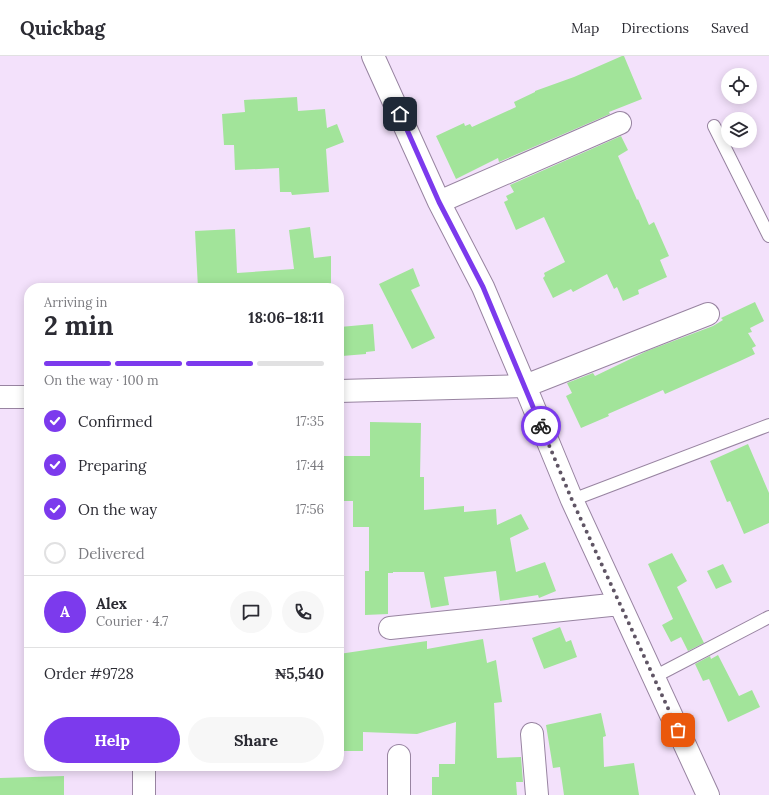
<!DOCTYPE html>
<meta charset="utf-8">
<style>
body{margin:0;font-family:Lora,serif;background:#f7f7f7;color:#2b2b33;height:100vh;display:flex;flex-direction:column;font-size:15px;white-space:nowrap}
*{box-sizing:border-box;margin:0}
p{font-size:13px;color:#7c7c81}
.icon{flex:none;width:22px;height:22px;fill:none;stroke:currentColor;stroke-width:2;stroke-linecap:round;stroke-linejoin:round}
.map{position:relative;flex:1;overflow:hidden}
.details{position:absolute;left:24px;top:227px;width:320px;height:488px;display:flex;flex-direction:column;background:#fff;border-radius:16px;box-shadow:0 2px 10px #0003}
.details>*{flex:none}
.fabs{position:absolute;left:721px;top:12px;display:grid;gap:8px}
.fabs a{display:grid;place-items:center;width:36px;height:36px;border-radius:50%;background:#fff;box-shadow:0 2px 10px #0003;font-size:20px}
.pin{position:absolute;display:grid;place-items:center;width:34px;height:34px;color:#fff;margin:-17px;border-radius:8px;box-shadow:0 2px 6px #0006}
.courier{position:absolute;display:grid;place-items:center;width:40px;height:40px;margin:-20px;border:3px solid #7c3aed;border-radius:50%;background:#fff;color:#222;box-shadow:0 1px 5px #0007}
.head em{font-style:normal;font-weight:800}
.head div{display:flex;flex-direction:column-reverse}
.head{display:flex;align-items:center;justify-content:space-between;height:68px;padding:0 20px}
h1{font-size:26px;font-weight:800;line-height:30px}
.bar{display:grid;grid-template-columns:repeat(4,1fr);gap:6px 4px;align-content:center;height:48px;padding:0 20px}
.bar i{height:5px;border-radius:3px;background:#e1e1e2}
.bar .selected{background:#7c3aed}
.bar p{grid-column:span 4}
.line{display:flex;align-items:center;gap:10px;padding:0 20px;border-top:1px solid #e1e1e2}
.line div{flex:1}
.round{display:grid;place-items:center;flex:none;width:42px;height:42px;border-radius:21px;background:#f7f7f7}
ol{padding:0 20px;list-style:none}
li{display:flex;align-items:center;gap:12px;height:44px}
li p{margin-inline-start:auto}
li .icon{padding:4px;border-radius:50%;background:#7c3aed;color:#fff;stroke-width:4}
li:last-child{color:#7c7c81}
li i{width:22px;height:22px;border:2px solid #e1e1e2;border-radius:50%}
.button{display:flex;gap:8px;margin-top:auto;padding:8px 20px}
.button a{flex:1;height:46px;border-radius:24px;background:#7c3aed;color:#fff;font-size:16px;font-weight:800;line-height:46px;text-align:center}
.button a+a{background:#f7f7f7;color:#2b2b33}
header{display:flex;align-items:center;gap:24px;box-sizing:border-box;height:56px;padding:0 20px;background:#fff;border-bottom:1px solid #e1e1e2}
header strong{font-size:19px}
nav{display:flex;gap:22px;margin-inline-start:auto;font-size:14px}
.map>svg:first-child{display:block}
.building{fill:#a2e49a}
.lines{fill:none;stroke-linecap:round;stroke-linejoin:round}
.service-casing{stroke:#9884a1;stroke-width:14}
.minor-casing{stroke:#9884a1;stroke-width:24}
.service{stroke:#fff;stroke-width:12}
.minor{stroke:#fff;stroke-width:22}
.done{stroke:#605565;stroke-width:4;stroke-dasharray:0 7.2}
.route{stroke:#7c3aed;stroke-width:5}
</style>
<header>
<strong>Quickbag</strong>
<nav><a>Map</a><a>Directions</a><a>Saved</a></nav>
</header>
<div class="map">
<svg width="769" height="739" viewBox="0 0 769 739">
<rect width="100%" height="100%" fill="#f3e1fb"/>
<!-- building -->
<path class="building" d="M622,0H624L642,43L609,56L610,58L499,106L498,102L456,123L436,80L464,67L465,70L470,68L472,71L516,51L514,46L535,36V35L574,21Z
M297,41L298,55L325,53L327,72L337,68L344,86L326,93L329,136L292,139L291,136H280L279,112L235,114L234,89H224L222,58L245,56L244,44Z
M621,80L628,94L618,100L637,144L638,143L649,169L654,166L669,200L660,204L667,221L638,234L639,238L623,245L617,231L614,233L607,218L573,236L571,233L553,242L543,222L545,220L544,217L565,206L544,161L516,174L504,146L508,144L506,140L514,136L510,129Z
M310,171L314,202L331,200V232H198L195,175L235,173L237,217L294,213L289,174Z
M413,212L420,230L411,234L435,282L412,293L379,228Z
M755,246L764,265L750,272L752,276L748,277L756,290L752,292L755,298L740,305L665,338L663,334L608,358L609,360L581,372L566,340L572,337L567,327L593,317L595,320L647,295L713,270L723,264L721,262Z
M373,268L375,295L366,296V298L342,300L340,271Z
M370,366L421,367L420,421H424V454L464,450V456L496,453L497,469L521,458L529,473L510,482L516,516L545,506L556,535L539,542L538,539L500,545L496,515L444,521L449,549L431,552L424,516H393V517H388V558L365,559V515H369V471H353V445H340V400H370Z
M748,388L769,437V467L744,478L730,445L727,446L710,405Z
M672,497L687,525L677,531L704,587L688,595L681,581L671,586L662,569L673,563L648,508Z
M723,508L732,526L716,533L707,515Z
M560,571L566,586L571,584L577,601L544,613L532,582Z
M483,583L487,607L496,604L502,646L494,647L497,702L521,701L523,726H516L517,739H432V721H439V708H455L456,666L417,678L363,676V695H339V598L427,585V593Z
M718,599L739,640L752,634L760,651L728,666L709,623L703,625L695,608L710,600L711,603Z
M601,657L606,680L603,681L604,711L634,707L639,739H564L560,711L553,712L546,669Z
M64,720V739H0V722Z"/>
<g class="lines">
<defs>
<path id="service" d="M714,70L769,180
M572,444L769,369
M654,621L769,561"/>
<path id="minor" d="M439,146L620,67
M339,335L525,330L483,231L439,146L373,0
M0,341H29
M390,572L620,548
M532,678L537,739
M399,700V739
M144,710V739
M708,739L572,444L525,330L708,258"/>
</defs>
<!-- service casing -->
<use href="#service" class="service-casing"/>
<!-- minor casing -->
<use href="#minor" class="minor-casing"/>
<!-- service -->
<use href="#service" class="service"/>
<!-- minor -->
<use href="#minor" class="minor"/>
</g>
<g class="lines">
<!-- done -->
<path class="done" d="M541,370L572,444L678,674"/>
<!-- route -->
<path class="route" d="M400,58L439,146L483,231L541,370"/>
</g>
</svg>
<div class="fabs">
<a><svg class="icon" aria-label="locate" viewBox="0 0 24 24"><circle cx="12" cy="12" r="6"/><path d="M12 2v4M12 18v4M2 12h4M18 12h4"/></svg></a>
<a><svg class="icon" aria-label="layers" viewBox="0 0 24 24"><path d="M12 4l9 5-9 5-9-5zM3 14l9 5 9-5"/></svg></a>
</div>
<div class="pin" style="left:678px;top:674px;background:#ea580c"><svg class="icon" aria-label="bag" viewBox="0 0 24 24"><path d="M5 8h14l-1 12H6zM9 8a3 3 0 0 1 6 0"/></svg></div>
<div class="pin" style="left:400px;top:58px;background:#1f2937"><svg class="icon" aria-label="home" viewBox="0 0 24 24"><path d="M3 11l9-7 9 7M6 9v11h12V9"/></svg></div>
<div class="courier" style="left:541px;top:370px"><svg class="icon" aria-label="bike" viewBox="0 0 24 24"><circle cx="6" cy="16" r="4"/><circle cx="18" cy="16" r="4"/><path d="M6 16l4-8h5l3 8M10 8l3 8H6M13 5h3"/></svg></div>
<section class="details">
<div class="head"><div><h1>2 min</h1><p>Arriving in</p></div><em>18:06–18:11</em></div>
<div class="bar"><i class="selected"></i><i class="selected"></i><i class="selected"></i><i></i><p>On the way · 100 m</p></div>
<ol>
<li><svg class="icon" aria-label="check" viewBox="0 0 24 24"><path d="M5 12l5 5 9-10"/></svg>Confirmed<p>17:35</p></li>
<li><svg class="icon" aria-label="check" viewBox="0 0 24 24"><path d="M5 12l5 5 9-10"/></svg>Preparing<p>17:44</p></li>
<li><svg class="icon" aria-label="check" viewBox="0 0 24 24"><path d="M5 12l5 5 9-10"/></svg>On the way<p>17:56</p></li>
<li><i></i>Delivered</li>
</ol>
<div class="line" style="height:72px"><b class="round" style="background:#7c3aed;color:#fff">A</b><div><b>Alex</b><p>Courier · 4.7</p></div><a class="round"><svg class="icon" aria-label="chat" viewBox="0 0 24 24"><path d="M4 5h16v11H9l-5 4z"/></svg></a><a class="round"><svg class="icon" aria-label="phone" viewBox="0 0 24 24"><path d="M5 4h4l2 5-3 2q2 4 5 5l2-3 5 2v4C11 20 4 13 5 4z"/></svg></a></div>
<div class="line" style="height:52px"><div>Order #9728</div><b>₦5,540</b></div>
<div class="button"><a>Help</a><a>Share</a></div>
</section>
</div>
